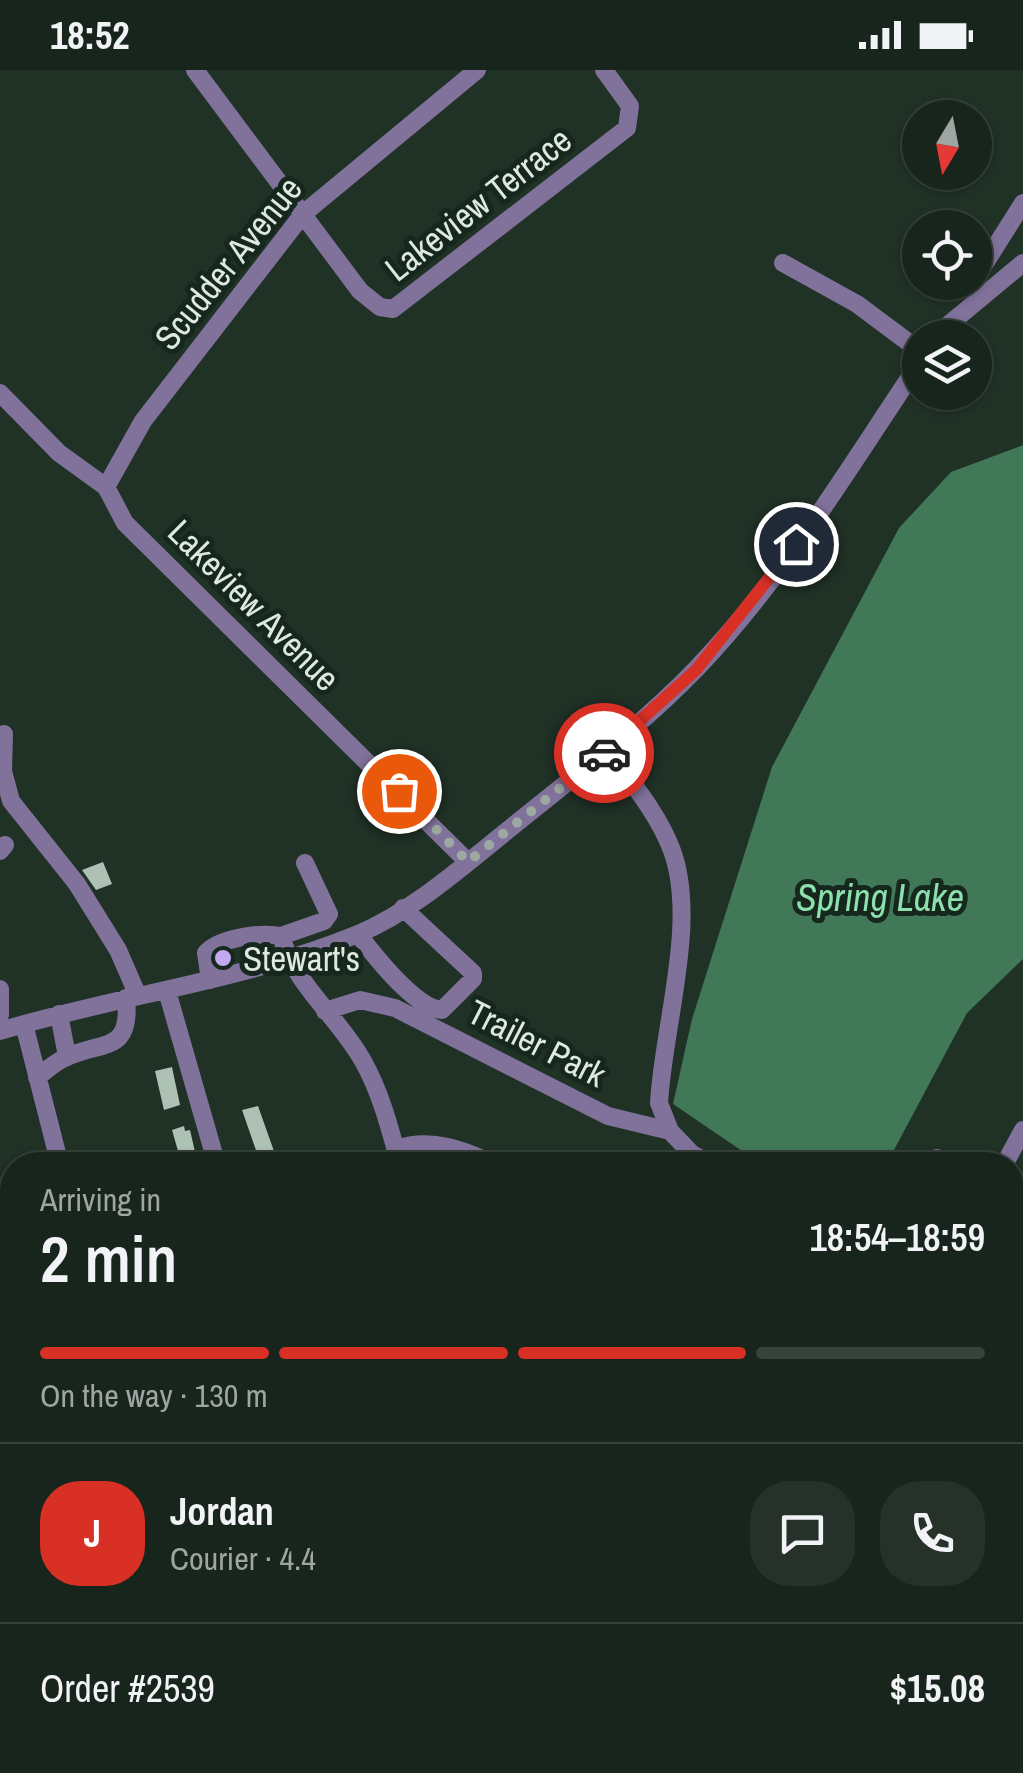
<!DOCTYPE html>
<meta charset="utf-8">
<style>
body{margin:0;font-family:"Archivo Narrow",sans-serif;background:#253129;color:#f1f3f6;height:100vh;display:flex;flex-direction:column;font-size:38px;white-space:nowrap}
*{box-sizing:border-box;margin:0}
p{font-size:32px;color:#9fa5a3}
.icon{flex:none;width:55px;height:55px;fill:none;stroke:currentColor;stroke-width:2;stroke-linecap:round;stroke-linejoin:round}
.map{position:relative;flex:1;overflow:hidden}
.panel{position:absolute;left:0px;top:1082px;width:1025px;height:622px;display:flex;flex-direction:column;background:#18251c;border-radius:40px 40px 0 0;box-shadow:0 2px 8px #0004,0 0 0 2px #36423b}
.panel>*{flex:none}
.needle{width:65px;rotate:190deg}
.buttons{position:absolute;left:902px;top:30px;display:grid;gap:20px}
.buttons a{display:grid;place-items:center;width:90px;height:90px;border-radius:50%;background:#18251c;box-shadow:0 2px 8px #0004,0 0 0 2px #36423b;font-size:50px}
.pin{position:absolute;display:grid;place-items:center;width:85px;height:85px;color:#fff;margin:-42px;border:5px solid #fff;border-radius:50%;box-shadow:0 2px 10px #0007}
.courier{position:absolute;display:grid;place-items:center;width:100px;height:100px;margin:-50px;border:8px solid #d93025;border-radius:50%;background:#fff;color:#222;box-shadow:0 2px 12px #0007}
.summary em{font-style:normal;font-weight:600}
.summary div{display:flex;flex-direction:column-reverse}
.summary{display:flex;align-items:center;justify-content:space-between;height:170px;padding:0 40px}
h1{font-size:65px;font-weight:600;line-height:75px}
.bar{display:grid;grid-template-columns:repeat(4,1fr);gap:15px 10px;align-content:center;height:120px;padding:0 40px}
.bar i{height:12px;border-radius:8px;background:#36423b}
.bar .active{background:#d93025}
.bar p{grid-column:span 4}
.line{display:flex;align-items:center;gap:25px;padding:0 40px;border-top:2px solid #36423b}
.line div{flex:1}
.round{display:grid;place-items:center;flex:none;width:105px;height:105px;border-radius:40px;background:#253129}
.status{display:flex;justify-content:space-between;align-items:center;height:70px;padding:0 50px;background:#18251c;direction:ltr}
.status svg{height:28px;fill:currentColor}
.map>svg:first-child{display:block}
.water{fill:#407858}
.building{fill:#adc2b5}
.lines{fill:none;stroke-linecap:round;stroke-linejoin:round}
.minor{stroke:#81729b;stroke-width:18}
.highway{stroke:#ece5f9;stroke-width:28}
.done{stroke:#9ca9a0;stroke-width:10;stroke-dasharray:0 18}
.route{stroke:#d93025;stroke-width:12}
.poi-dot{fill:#c3a7f2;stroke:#16271d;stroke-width:4}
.labels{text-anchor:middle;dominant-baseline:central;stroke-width:10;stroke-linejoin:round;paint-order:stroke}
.street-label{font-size:35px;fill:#dee9e1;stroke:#16271d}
.poi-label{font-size:35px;fill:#dee9e1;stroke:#16271d;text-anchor:start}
.water-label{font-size:38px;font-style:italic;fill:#8ce0ae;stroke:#16271d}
</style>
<div class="status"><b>18:52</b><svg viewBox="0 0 49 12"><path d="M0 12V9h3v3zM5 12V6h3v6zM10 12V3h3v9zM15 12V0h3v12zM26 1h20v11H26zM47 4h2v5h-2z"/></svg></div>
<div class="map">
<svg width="1023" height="1703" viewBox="0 0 1023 1703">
<rect width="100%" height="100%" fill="#203126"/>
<!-- water -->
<path class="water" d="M1023,375V889L967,943L886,1095H781L745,1083L673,1034L692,949L772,697L899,458L951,402Z"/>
<!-- building -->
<path class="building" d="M103,792L112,814L96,820L82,800Z
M172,997L180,1035L164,1040L155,1001Z
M258,1036L275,1084L259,1089L242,1040Z
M184,1056L185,1061L190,1060L198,1095H182L172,1060Z
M0,1486L12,1516V1533L3,1537Z"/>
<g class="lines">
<!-- minor -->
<path class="minor" d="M195,0L360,221L380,237L393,239L627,58L630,36L604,0
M783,193L857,234L920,281
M975,209L1023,133
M941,261L1023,193
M0,323L59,383L106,417L125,453L468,792
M106,417L143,351L303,144L477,0
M4,664L3,701L11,731L77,814L118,880L138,926
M608,680C630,711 657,742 671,778C699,849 663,957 659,1033L670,1061
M0,781L5,775
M358,864C373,884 416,939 442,940L473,909V903L403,838
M281,866L324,851L329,844L305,793
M210,910L206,883C219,868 261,862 281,866C296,917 338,946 363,991C381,1023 390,1059 400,1095
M0,919V945
M167,921L217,1095
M325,941L360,930L395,938L608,1046L670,1061L692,1084L712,1095
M59,944L67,986
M24,954L60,1095
M0,961C119,925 243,911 358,864C415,840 465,794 513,756C576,705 641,656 697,598C784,507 850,396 920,292
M37,1007C46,1001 55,992 65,988C101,970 132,985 126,928
M396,1079C432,1067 463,1080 496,1095
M923,1095L937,1088L954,1095
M1004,1095L1023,1060
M0,1126L12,1123
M0,1285L12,1281
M0,1417L12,1452
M99,1692L100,1703
M558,1703L567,1692"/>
<!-- highway -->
<path class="highway" d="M1012,1572L1023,1557
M1012,1664L1023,1649
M915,1703L923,1692
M983,1703L991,1692"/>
</g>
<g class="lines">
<!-- done -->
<path class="done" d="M399,721L468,792L604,683"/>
<!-- route -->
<path class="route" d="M604,683L696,600L796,474"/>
</g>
<!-- markers -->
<circle class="poi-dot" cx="223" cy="888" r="10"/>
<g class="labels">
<!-- street labels -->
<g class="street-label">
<text transform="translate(478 134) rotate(-38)">Lakeview Terrace</text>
<text transform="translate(228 193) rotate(-51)">Scudder Avenue</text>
<text transform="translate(254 535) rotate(45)">Lakeview Avenue</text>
<text transform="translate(537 973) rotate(27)">Trailer Park</text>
</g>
<!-- poi labels -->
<g class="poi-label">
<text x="243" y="888">Stewart's</text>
</g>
<!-- water labels -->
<g class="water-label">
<text x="880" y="827">Spring Lake</text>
</g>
</g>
</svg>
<div class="buttons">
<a><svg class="needle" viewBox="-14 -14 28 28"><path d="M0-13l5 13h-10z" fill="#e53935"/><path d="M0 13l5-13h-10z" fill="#9fa5a3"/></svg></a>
<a><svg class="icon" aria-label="locate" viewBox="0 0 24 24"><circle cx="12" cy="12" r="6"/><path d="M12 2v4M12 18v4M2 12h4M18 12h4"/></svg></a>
<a><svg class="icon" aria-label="layers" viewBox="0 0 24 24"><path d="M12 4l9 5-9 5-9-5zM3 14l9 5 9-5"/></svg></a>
</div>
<div class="pin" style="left:399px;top:721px;background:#ea580c"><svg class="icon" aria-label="bag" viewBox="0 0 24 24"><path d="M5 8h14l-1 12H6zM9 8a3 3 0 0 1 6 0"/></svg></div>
<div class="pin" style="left:796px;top:474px;background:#1f2937"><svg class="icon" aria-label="home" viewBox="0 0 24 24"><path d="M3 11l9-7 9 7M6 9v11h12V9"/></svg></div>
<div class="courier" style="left:604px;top:683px"><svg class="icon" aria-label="car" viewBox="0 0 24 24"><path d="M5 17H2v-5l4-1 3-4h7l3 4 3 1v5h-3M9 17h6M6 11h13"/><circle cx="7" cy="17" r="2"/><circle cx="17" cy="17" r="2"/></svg></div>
<section class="panel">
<div class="summary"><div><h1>2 min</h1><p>Arriving in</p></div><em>18:54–18:59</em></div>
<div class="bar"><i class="active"></i><i class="active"></i><i class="active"></i><i></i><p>On the way · 130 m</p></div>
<div class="line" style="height:180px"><b class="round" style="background:#d93025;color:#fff">J</b><div><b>Jordan</b><p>Courier · 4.4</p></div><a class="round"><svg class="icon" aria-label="chat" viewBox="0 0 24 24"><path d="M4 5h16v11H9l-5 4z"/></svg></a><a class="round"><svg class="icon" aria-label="phone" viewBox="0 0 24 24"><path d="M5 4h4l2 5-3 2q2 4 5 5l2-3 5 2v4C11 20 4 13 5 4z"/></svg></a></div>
<div class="line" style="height:130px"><div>Order #2539</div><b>$15.08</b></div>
</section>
</div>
